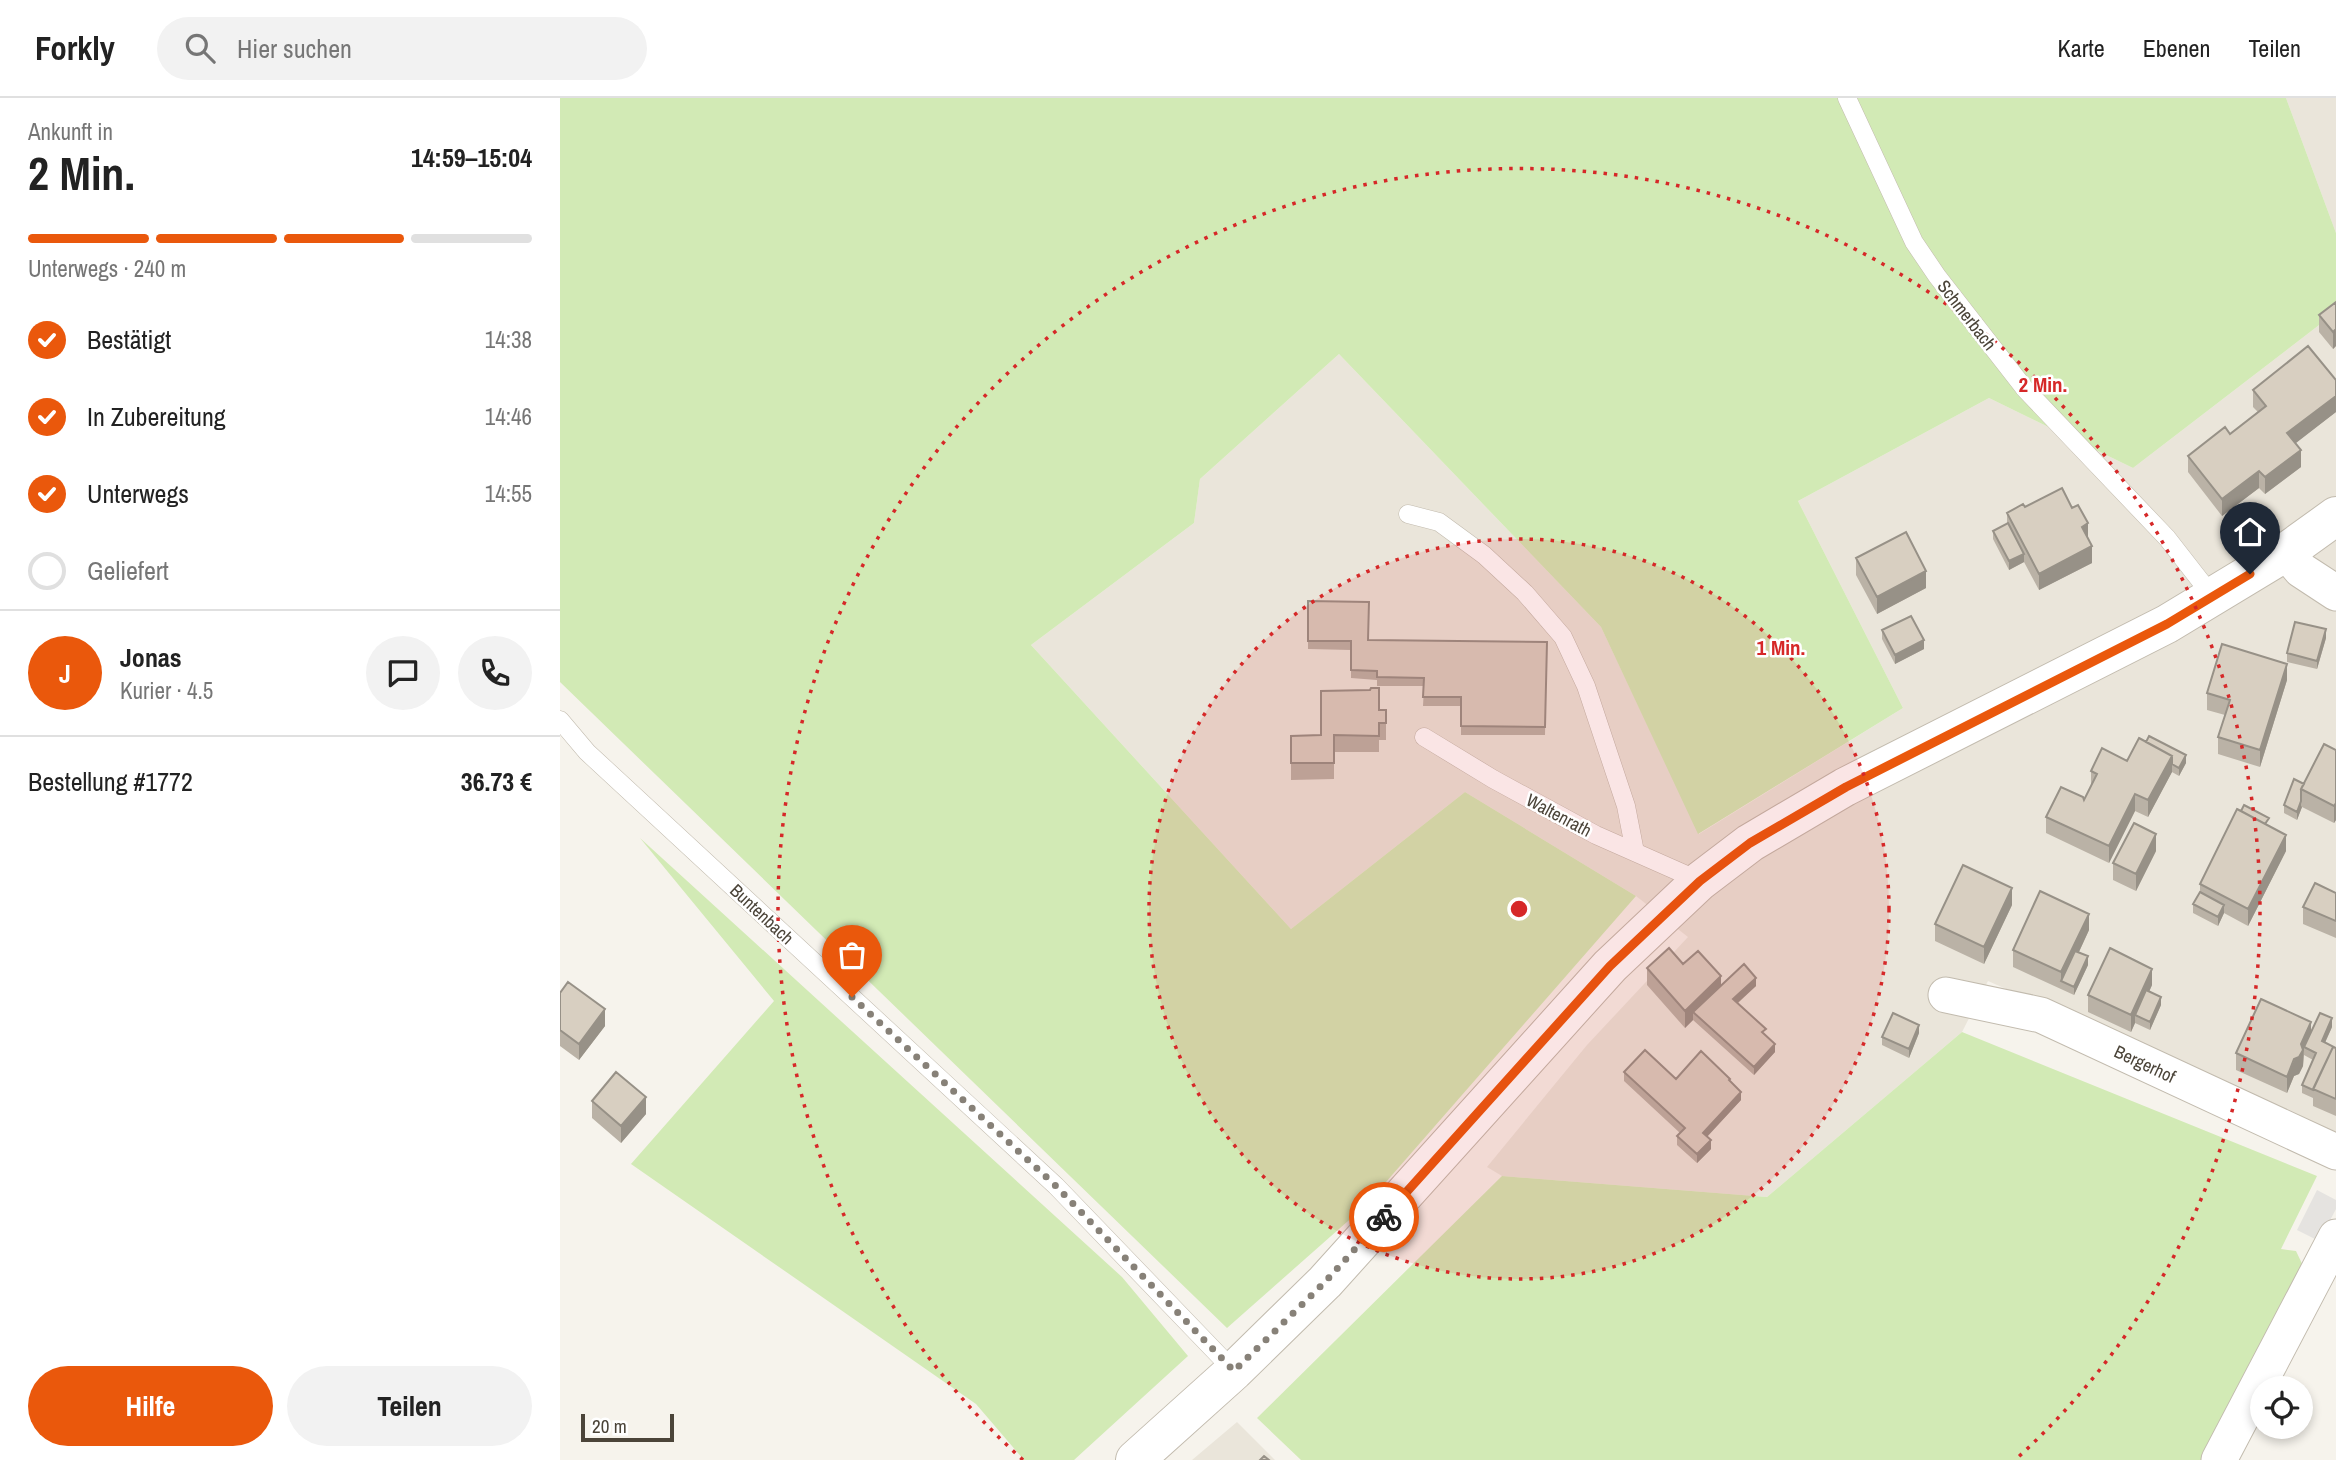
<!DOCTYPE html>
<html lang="de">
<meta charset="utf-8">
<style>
body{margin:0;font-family:"Archivo Narrow",sans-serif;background:#f2f2f2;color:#222;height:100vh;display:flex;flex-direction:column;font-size:26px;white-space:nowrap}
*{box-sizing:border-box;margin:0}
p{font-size:23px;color:#767676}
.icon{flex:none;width:38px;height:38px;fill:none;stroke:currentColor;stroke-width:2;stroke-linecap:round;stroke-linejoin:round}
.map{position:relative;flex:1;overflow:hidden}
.sheet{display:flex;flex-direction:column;background:#fff;width:560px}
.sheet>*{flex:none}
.buttons{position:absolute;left:1690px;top:1278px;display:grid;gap:14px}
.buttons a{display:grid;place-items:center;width:63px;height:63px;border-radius:50%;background:#fff;box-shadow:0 4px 10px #0003;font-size:35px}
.scale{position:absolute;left:21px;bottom:18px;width:93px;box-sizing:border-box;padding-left:7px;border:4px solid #4b4439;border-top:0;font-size:19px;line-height:24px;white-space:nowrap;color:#4b4439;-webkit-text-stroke:5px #fff;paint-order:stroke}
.pin{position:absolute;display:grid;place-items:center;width:60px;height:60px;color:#fff;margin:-72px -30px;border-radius:50% 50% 50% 0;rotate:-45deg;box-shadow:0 0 7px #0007}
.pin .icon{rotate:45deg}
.courier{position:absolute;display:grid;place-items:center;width:70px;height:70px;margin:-35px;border:5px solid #ea580c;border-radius:50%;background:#fff;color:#222;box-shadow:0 2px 9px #0007}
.overview em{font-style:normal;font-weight:800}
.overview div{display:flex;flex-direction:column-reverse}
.overview{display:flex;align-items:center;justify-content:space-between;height:119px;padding:0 28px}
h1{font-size:46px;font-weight:800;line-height:52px}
.bar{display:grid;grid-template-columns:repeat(4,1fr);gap:10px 7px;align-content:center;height:84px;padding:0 28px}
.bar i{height:9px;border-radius:5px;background:#e0e0e0}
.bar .selected{background:#ea580c}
.bar p{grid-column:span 4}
.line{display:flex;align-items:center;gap:18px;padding:0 28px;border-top:2px solid #e0e0e0}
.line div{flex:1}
.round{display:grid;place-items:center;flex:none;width:74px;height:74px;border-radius:37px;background:#f2f2f2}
ol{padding:0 28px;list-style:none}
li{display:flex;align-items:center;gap:21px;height:77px}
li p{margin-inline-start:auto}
li .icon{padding:7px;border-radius:50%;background:#ea580c;color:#fff;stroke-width:4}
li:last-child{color:#767676}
li i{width:38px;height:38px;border:4px solid #e0e0e0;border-radius:50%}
.button{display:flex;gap:14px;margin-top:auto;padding:14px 28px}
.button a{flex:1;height:80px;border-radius:42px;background:#ea580c;color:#fff;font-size:28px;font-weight:800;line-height:80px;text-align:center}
.button a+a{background:#f2f2f2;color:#222}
header{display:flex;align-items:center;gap:42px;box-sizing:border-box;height:98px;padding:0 35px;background:#fff;border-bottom:2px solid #e0e0e0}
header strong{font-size:33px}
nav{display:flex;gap:38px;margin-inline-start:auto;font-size:24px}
.search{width:490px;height:63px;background:#f2f2f2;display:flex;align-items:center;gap:18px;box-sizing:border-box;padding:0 24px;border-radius:38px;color:#767676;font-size:26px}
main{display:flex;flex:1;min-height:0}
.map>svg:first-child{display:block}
.residential{fill:#eae5da}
.green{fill:#d2eab5}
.parking{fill:#e5e3e0}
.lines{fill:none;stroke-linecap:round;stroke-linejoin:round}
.service-casing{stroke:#c2bbae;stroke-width:19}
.minor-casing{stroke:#c2bbae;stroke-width:37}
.tertiary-casing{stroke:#c2bbae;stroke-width:40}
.service{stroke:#fff;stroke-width:18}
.minor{stroke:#fff;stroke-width:35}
.tertiary{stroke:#fff;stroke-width:38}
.wall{fill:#bab2a6}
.shaded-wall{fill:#979187}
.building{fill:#d8cfc1;stroke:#979187;stroke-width:2}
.done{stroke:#878178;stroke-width:7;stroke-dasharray:0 12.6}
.route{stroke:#ea580c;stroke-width:9}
.ring{fill:none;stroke:#d62828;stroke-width:3.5;stroke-dasharray:3.5 7}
.labels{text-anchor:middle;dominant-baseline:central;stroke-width:5;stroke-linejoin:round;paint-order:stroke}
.street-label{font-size:18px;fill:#4b4439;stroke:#fff}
.centre{fill:#d62828;stroke:#fff;stroke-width:3.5}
.ring-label{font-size:21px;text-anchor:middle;font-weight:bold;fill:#d62828;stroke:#fff;stroke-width:5;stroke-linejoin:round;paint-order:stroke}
</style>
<header>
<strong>Forkly</strong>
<div class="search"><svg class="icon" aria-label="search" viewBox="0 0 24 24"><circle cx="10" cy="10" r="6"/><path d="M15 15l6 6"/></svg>Hier suchen</div>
<nav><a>Karte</a><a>Ebenen</a><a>Teilen</a></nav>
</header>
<main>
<section class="sheet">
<div class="overview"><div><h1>2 Min.</h1><p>Ankunft in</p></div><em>14:59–15:04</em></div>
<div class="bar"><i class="selected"></i><i class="selected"></i><i class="selected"></i><i></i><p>Unterwegs · 240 m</p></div>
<ol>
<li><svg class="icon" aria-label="check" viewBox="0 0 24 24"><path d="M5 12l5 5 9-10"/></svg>Bestätigt<p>14:38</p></li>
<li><svg class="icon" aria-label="check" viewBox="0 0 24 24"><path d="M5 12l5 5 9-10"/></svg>In Zubereitung<p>14:46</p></li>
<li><svg class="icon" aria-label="check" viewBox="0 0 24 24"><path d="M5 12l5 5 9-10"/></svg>Unterwegs<p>14:55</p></li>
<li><i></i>Geliefert</li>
</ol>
<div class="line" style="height:126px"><b class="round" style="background:#ea580c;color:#fff">J</b><div><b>Jonas</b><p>Kurier · 4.5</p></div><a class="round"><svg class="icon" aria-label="chat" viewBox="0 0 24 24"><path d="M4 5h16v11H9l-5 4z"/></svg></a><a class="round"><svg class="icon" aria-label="phone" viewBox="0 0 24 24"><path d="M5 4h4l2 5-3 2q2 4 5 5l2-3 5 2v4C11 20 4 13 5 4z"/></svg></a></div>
<div class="line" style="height:91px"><div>Bestellung #1772</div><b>36.73 €</b></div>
<div class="button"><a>Hilfe</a><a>Teilen</a></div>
</section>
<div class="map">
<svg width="1776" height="1362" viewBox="0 0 1776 1362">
<rect width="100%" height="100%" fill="#f6f3ec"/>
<!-- residential -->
<path class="residential" d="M1726,0H1776V135Z
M1776,214V1037L1428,883L1402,934L1207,1099L942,1078L927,1069L1027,947L1128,839L1076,798L905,694L731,831L471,547L634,425L640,381L779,256L1041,529L1139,736L1343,610L1238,403L1429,300L1573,370Z
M677,1324L715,1362H632Z"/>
<!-- green -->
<path class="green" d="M0,0H1726L1776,135V214L1573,370L1429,300L1238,403L1343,610L1138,736L1041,529L779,256L640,381L634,425L471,547L731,831L905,694L1076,798L805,1108L667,1230L0,584Z
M80,740L562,1179L628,1258L514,1362H464L416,1306L71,1066L214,903Z
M1402,934L1757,1078L1721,1151L1736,1153L1745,1172L1643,1362H741L697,1320L942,1078L1207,1099Z"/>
<!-- parking -->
<path class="parking" d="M1757,1092L1776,1102V1111L1759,1143L1737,1132Z"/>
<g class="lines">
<defs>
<path id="service" d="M1287,0L1354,144L1377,178L1465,291L1607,440L1653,499
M848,416L879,424L924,457L965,495L1003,539L1026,588L1066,708L1075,754
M0,622L27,654L496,1088L674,1273
M864,639L933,681L1036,737L1140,783"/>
<g id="minor">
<path d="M1726,454L1741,472L1776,495"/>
<path id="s1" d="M1386,897L1481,917L1776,1054"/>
<path d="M1659,1362L1776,1139"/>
</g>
<path id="tertiary" d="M575,1362L674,1273L765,1184L1050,868L1140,783L1190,745L1285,689L1607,526L1726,454L1776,418"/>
</defs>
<!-- service casing -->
<use href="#service" class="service-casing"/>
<!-- minor casing -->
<use href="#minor" class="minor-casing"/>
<!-- tertiary casing -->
<use href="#tertiary" class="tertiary-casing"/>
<!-- service -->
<use href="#service" class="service"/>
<!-- minor -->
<use href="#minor" class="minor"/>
<!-- tertiary -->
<use href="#tertiary" class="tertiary"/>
</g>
<!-- wall -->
<path class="wall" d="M1776,204V248L1773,251L1759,234V217Z
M1693,292L1776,298V314L1735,345L1741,369L1705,396L1699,390L1662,418L1628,374V358L1670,336L1698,314L1693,309Z
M1447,415L1528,440L1532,465L1479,492L1464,464L1449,472L1433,441V433L1447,426Z
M1296,460L1366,490L1317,516L1296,477Z
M748,503L809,542L987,544L985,637H901V608H863L864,588H817V582L791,580V552L748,551Z
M1322,532L1364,551L1335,566L1322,541Z
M1766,540L1757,571L1727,564V555Z
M1727,582L1700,669L1658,656V639L1665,617L1647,612V595Z
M819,612H826V642H819V654H774V681L731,682V638L761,637Z
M1586,644L1626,665L1619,678L1612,674L1588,719L1575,713L1549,765L1486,735V719L1524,702L1531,689V673L1567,663Z
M1776,652V722L1774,725L1742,709L1737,722L1724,715V707Z
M1709,727L1726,753L1688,828L1664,815L1658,828L1633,815V806L1640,794V786Z
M1596,753L1576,793L1553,782V765Z
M1776,795V840L1743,826V809Z
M1452,807L1424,866L1375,843V826Z
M1529,832L1519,854L1528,867L1514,897L1453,869V852Z
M1123,866L1161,887L1196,888L1178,905L1206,938L1215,954L1194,977L1133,922L1125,930L1087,887V870Z
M1592,887L1589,894L1601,907L1590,932L1575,925L1571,934L1528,914V897Z
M0,895L45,928L19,962L0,948Z
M1772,929L1765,945L1776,950V1018L1753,1008V1000L1742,995V987L1753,962L1744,957L1743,968L1739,976L1734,978L1727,995L1676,972V955L1751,933Z
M1359,935L1349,960L1322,947V939Z
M1064,974L1116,981L1170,984L1181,1002L1147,1039L1151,1051L1137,1065L1117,1047V1038L1120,1035L1064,983Z
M32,1003L86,1016L61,1045L32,1020Z"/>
<!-- shaded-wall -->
<path class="shaded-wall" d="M1776,231V248L1773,251V234Z
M1776,298V314L1727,352V335Z
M1741,352V369L1705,396V379Z
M1699,373V390L1662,418V401Z
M1528,425V442L1522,429Z
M1532,448V465L1479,492V476Z
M1464,456V464L1449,472V463Z
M1366,473V490L1317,516V499Z
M1766,531V540L1757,571V563Z
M1364,542V551L1335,566V557Z
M1727,566V582L1700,669V652Z
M1626,657V665L1619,678V670Z
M1612,658V674L1588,719V702Z
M1575,696V713L1549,765V748Z
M1741,703V708L1742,709L1737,722V714Z
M1776,705V722L1774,725V708Z
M1596,736V753L1576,793V776Z
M1726,737V753L1688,828V811Z
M1452,790V807L1424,866V849Z
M1664,807V815L1658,828V819Z
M1529,816V832L1505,884L1501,883V874Z
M1528,858V867L1514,897V889Z
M1592,871V887L1578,918L1575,917V925L1571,934V917Z
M1161,878V895L1133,914V922L1125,930V913Z
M1196,880V888L1173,909V901Z
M1601,899V907L1590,932V924Z
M45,911V928L19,962V946Z
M1772,920V929L1762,951V943Z
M1751,924V940L1744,949L1743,968L1739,976L1734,978L1727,995V979Z
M1359,927V935L1349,960V951Z
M1215,946V954L1194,977V969Z
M1181,994V1002L1143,1043V1035Z
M86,999V1016L61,1045V1028Z
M1151,1042V1051L1137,1065V1056Z"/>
<!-- building -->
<path class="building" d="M1776,204V231L1773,234L1759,217Z
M1748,248L1776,282V298L1727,335L1741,352L1705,379L1699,373L1662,401L1628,358L1665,329L1670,336L1706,308L1693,292Z
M1502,390L1512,410L1518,407L1528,425L1522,429L1532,448L1479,476L1447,415L1463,406L1465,409Z
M1448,425L1464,456L1449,463L1433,433Z
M1346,434L1366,473L1317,499L1296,460Z
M748,503L809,504L808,542L987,544L985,629L901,628V599H863L864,580L817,579V573L791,572V543H748Z
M1351,518L1364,542L1335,557L1322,532Z
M1735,524L1766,531L1757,563L1727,555Z
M1662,546L1727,566L1700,652L1658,639L1670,602L1647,595Z
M811,590H819V612H826V625H819V638L774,637V665H731V638L761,637V593L810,592Z
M1589,638L1626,657L1619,670L1612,666V658L1586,644Z
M1579,640L1612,658L1588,702L1575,696L1549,748L1486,719L1501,689L1523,699L1524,702L1537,676L1531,673L1542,650L1567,663Z
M1764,646L1776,652V705L1774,708L1741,691Z
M1734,681L1744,686L1741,691V703L1737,714L1724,707Z
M1684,707L1709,720L1705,726L1681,713Z
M1677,711L1726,737L1688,811L1640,786Z
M1574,725L1596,736L1576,776L1553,765Z
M1403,767L1452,790L1424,849L1375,826Z
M1755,785L1776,795V823L1743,809Z
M1480,793L1529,816L1501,874L1453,852Z
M1640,794L1664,807L1658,819L1633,806Z
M1109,850L1123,866L1138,853L1161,878L1125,913L1087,870Z
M1550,850L1592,871L1571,917L1528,897Z
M1515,853L1528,858L1514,889L1501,883Z
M1184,866L1196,880L1173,901L1206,931L1202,934L1215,946L1194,969L1133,914Z
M8,884L45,911L19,946L0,932V895Z
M1586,892L1601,899L1590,924L1575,917Z
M1701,901L1751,924L1741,946L1743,952L1739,959L1734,961L1727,979L1676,955Z
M1333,915L1359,927L1349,951L1322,939Z
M1760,915L1772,920L1762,943L1776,950L1773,949L1753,992L1742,987L1756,955L1744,949Z
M1773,949L1776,950V1001L1753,991Z
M1085,952L1116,981L1141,953L1170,981L1169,982L1181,994L1143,1035L1151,1042L1137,1056L1117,1038L1125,1030L1064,974Z
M56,974L86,999L61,1028L32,1003Z
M704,1358L709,1362H700Z"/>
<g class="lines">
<!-- done -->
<path class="done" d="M292,899L496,1088L674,1273L765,1184L824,1119"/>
<!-- route -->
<path class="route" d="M824,1119L1050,868L1140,783L1190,745L1286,689L1607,526L1690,476"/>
</g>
<!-- distance rings -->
<circle cx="959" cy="811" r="370" fill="#d62828" fill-opacity=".12"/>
<g class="ring">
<circle cx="959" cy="811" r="370"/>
<path d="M463 1362A741 741 0 1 1 1455 1362"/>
</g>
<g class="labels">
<!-- street labels -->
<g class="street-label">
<text transform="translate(1407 217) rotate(52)">Schmerbach</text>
<text transform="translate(999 717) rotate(28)">Waltenrath</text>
<text transform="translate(202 816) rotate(43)">Buntenbach</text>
<text stroke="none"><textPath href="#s1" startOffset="212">Bergerhof</textPath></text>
</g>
</g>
<circle cx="959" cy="811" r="10" class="centre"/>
<g class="ring-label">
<text x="1483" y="294">2 Min.</text>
<text x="1221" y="557">1 Min.</text>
</g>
</svg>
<div class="buttons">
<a><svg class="icon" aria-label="locate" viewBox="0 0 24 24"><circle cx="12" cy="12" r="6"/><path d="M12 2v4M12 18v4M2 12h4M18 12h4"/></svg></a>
</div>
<div class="scale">20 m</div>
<div class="pin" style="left:292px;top:899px;background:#ea580c"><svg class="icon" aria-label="bag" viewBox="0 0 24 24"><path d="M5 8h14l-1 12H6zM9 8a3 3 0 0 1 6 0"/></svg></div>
<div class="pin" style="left:1690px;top:476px;background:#1f2937"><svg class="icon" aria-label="home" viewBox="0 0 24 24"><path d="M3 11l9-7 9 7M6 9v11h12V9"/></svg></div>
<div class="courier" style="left:824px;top:1119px"><svg class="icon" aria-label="bike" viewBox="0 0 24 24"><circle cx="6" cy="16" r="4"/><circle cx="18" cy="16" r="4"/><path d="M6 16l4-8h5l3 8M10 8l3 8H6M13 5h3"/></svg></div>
</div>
</main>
